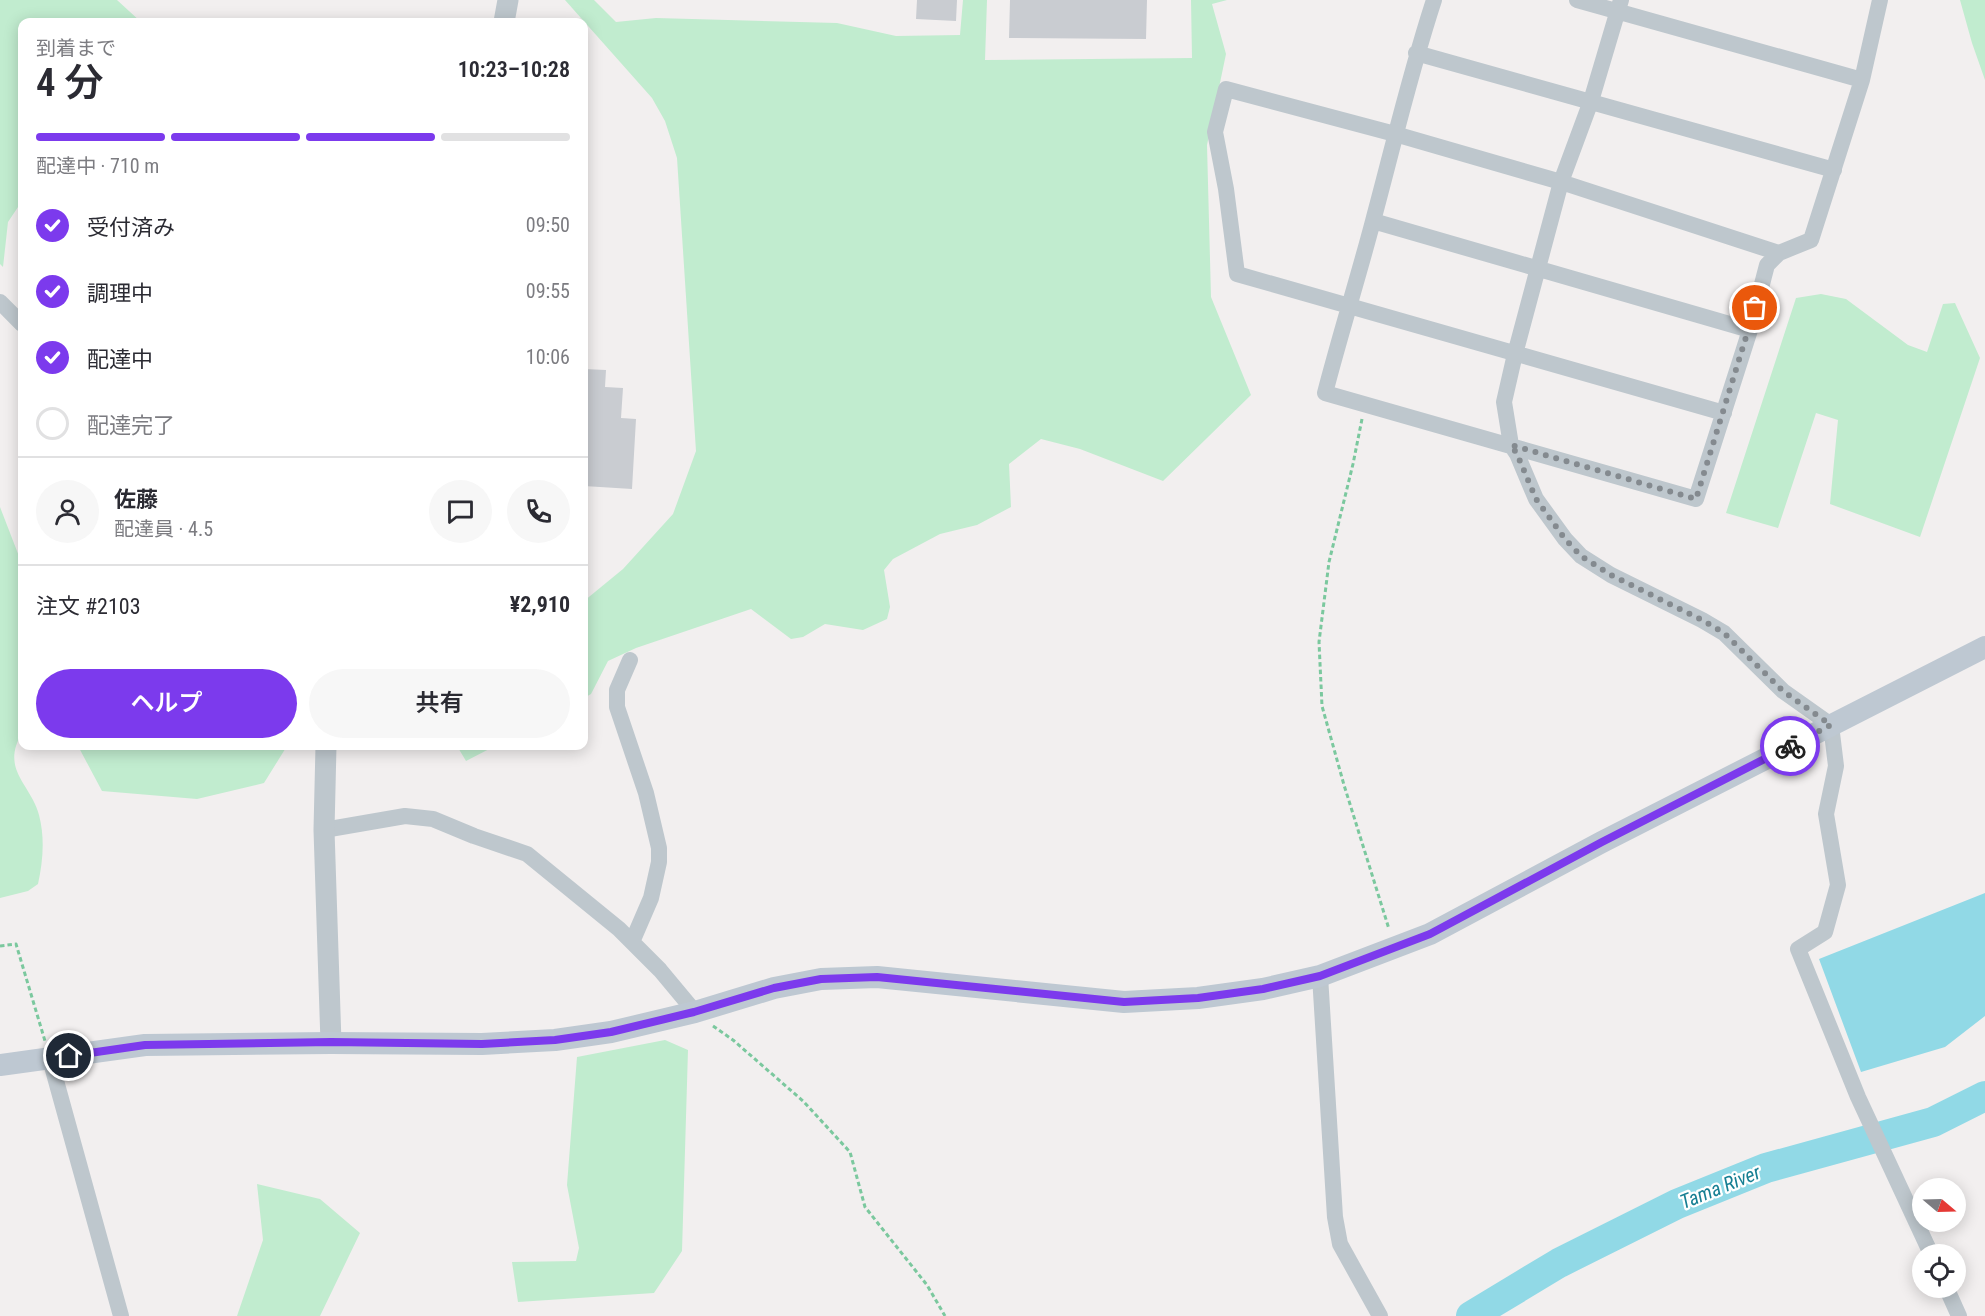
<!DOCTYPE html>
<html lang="ja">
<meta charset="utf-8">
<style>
body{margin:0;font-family:"Roboto Condensed","Noto Sans JP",sans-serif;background:#f7f7f7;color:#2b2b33;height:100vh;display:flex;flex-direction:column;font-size:22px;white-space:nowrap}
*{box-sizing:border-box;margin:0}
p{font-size:20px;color:#7c7c81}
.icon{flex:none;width:33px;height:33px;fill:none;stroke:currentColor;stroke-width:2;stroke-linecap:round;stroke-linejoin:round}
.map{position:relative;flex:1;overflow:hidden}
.panel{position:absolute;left:18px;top:18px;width:570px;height:732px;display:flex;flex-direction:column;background:#fff;border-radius:12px;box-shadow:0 3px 15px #0003}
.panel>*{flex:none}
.needle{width:39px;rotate:109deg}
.tools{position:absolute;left:1912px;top:1178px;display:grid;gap:12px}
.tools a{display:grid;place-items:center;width:54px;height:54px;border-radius:50%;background:#fff;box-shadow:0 3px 15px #0003;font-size:30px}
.pin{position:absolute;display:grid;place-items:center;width:51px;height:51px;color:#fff;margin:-26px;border:3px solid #fff;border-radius:50%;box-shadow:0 2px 6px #0007}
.courier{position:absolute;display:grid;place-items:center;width:60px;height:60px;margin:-30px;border:4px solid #7c3aed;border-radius:50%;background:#fff;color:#222;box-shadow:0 2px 8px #0007}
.summary em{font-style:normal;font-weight:600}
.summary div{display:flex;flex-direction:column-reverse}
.summary{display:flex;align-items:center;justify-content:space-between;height:102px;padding:0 18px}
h1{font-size:39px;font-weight:600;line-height:45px}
.bar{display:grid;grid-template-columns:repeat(4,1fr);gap:9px 6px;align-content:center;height:72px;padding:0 18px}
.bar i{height:8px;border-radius:4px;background:#e1e1e2}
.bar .current{background:#7c3aed}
.bar p{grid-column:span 4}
.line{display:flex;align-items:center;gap:15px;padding:0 18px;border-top:2px solid #e1e1e2}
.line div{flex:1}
.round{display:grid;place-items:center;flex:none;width:63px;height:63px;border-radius:32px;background:#f7f7f7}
ol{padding:0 18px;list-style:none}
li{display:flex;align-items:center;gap:18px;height:66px}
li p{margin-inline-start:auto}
li .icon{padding:6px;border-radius:50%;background:#7c3aed;color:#fff;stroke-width:4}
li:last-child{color:#7c7c81}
li i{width:33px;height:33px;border:3px solid #e1e1e2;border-radius:50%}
.cta{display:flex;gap:12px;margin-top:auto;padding:12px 18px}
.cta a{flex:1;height:69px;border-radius:36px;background:#7c3aed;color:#fff;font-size:24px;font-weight:600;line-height:69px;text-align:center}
.cta a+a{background:#f7f7f7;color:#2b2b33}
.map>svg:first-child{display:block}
.green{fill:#c1eccf}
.water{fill:#91d9e6}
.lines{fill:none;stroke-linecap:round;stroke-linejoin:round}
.river{stroke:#91d9e6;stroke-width:30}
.building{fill:#c9ccd1}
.path{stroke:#7bc89e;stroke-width:3;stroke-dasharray:4.5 3;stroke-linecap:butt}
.minor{stroke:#bec7cd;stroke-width:16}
.tertiary{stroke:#bec7cd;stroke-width:21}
.secondary{stroke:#bec8d2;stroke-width:22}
.done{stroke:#848a8f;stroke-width:6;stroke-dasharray:0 10.8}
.route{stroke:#7c3aed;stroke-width:8}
.labels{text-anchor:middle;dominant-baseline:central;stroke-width:4.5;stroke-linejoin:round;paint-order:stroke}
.water-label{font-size:20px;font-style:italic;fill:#167f93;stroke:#fff}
</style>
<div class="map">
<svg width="1985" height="1316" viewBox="0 0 1985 1316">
<rect width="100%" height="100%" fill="#f2efef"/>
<!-- green -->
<path class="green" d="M0,0H117L141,22H22V201L8,222L3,267L0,264Z
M565,0H594L616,22L656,18L837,23L896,36L960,35L963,0H987L985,60L1192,58L1191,0H1227L1212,4L1226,54L1207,145L1211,297L1251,395L1163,481L1080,449L1041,439L1009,464L1011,507L977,525L940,534L893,559L884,570L890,607L887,619L863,630L825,624L803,637L791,639L751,609L636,648L608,661L591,694L584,698V601L623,569L673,514L696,451L677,158L665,121L652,98Z
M1960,0H1985V80L1972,43Z
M1821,294L1846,299L1908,345L1927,352L1943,304L1955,303L1980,358L1920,537L1830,504L1838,420L1816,413L1778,528L1726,513L1796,298Z
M0,507L22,564V733C0,770 31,784 39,815C45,838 43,861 38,884L28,891L0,898Z
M78,746H287L264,783L197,799L102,791Z
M457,746H495L466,761Z
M665,1040L688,1050L682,1251L654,1293L518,1302L512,1262L576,1261L579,1248L567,1185L577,1057Z
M257,1184L320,1199L360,1233L320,1316H237L263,1240Z"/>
<!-- water -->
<path class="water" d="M1985,893V1016L1945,1047L1861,1072L1819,959Z
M1556,1259L1562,1267L1481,1316H1461Z"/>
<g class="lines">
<!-- river -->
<path class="river" d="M1471,1316L1559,1263L1677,1204L1766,1168L1933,1122L1985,1096"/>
</g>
<!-- building -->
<path class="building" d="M917,0H957L956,21L916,19Z
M1010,0H1147L1146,39L1009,38Z
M584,369L606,370L605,387L623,388L621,418L636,419L632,489L584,486Z"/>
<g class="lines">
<!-- path -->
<path class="path" d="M1362,419L1353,464L1329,562L1319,642L1322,706L1344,785L1389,929
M0,946L16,944L45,1041
M713,1026L733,1040L803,1101L850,1152L865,1207L927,1285L945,1316"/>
<!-- minor -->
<path class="minor" d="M1434,0C1410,73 1393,147 1373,221C1358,278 1340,335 1325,393L1696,499L1750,330L1767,265L1779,253L1811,240L1862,80L1880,0
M1577,0L1862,80
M1621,0L1591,101L1561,182L1515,354L1504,402L1511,445L1517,454L1536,499L1565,539L1581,556L1611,575L1702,620L1724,633L1783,691L1831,725L1836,766L1826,814L1838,885L1825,932L1798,949L1858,1097L1931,1254
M1416,53L1834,170
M1373,221L1750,330
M0,302L22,324
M1724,413L1237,274L1226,189L1215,132L1226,89L1395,134L1561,182L1779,253
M630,660L617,690V707L646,793L659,848V862L651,898L632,942
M324,830L405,816L433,819L474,836L527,854L619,929L660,970L695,1012
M1320,976L1335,1217L1340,1244L1380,1316
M50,1059L121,1316
M1946,1287L1959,1316"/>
<!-- tertiary -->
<path class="tertiary" d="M504,22L508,0
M326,746L324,830L331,1043"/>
<!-- secondary -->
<path class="secondary" d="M0,1065L145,1045L331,1043L482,1044L555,1040L611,1032L695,1012L774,988L821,979L877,977L1124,1002L1198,998L1263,989L1320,976L1430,934L1602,842L1985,647"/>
</g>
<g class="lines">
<!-- done -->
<path class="done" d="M1755,308L1696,499L1511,445L1517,454L1536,499L1565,539L1581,556L1611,575L1702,620L1724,633L1783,691L1831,725L1790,746"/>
<!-- route -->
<path class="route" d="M69,1056L145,1045L331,1042L482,1044L555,1040L611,1032L694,1012L774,988L821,979L877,977L1124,1002L1198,998L1263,989L1320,976L1430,934L1602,842L1790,746"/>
</g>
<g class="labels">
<!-- water labels -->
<g class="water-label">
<text transform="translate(1720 1187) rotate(-22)">Tama River</text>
</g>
</g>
</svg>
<div class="tools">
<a><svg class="needle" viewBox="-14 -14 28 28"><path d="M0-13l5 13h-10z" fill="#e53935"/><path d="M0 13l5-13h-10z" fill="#7c7c81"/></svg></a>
<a><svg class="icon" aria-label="locate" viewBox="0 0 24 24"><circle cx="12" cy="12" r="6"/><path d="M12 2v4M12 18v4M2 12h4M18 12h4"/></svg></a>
</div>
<div class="pin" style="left:1755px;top:308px;background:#ea580c"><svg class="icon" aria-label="bag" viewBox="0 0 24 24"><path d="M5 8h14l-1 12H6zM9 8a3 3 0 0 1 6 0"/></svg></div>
<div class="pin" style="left:69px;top:1056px;background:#1f2937"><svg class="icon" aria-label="home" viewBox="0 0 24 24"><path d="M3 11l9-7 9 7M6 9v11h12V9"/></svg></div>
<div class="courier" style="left:1790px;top:746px"><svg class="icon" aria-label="bike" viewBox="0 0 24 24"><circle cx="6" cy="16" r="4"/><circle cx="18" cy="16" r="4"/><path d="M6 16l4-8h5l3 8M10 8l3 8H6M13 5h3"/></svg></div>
<section class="panel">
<div class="summary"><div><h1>4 分</h1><p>到着まで</p></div><em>10:23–10:28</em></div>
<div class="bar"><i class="current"></i><i class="current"></i><i class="current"></i><i></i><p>配達中 · 710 m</p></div>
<ol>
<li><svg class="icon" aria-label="check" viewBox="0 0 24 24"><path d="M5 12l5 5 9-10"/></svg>受付済み<p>09:50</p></li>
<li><svg class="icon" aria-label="check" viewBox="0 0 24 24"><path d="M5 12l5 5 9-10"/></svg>調理中<p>09:55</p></li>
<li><svg class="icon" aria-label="check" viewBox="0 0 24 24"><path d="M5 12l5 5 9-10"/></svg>配達中<p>10:06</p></li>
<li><i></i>配達完了</li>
</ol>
<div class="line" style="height:108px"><a class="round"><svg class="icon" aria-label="person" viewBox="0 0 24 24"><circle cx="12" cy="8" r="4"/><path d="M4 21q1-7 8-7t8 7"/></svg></a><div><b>佐藤</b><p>配達員 · 4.5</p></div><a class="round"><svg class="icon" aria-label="chat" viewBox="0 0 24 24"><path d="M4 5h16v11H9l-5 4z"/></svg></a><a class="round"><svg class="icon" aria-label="phone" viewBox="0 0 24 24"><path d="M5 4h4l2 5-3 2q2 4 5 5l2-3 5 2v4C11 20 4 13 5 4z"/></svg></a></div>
<div class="line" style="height:78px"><div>注文 #2103</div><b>¥2,910</b></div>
<div class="cta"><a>ヘルプ</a><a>共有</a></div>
</section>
</div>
